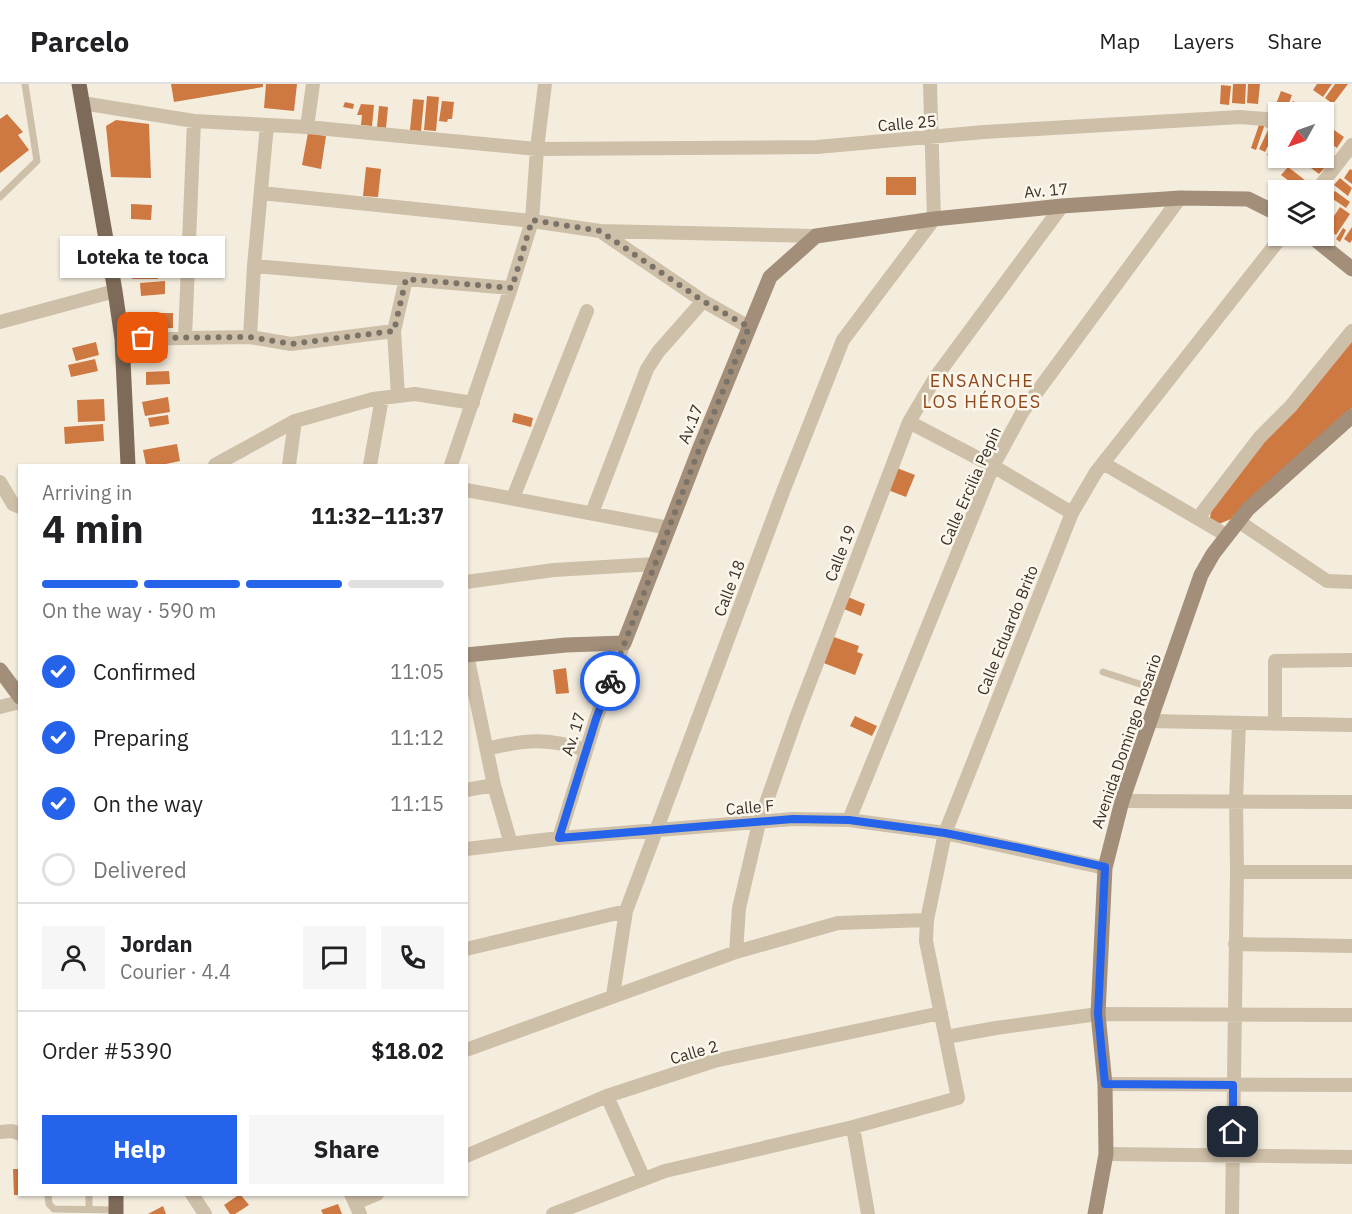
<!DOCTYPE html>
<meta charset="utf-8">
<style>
body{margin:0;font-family:"IBM Plex Sans",sans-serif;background:#f6f6f6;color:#202124;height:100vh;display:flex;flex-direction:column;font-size:22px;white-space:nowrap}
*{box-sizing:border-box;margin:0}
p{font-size:20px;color:#757577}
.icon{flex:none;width:33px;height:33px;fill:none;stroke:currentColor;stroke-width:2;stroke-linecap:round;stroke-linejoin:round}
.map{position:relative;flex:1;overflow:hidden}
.drawer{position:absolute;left:18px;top:380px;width:450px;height:732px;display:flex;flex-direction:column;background:#fff;border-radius:0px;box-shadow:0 2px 4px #0004}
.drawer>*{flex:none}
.needle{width:39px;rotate:230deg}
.buttons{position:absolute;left:1268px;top:18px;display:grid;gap:12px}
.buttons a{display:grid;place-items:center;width:66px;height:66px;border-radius:0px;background:#fff;box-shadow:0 2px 4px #0004;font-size:30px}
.pin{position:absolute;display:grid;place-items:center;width:51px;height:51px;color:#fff;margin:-26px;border-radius:12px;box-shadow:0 3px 9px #0006}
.courier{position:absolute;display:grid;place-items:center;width:60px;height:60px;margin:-30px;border:4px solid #2563eb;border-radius:50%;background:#fff;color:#222;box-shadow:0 2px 8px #0007}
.bubble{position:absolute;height:42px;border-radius:0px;background:#fff;box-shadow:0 2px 4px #0004;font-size:20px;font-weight:700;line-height:42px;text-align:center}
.headline em{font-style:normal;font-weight:700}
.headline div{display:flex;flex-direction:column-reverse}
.headline{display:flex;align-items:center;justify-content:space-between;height:102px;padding:0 24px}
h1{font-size:39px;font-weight:700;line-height:45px}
.bar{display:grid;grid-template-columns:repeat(4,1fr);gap:9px 6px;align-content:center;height:72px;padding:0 24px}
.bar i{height:8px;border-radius:4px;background:#e0e0e0}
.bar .active{background:#2563eb}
.bar p{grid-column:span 4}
.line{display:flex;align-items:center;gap:15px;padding:0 24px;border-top:2px solid #e0e0e0}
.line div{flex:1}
.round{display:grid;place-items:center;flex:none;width:63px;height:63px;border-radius:0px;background:#f6f6f6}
ol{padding:0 24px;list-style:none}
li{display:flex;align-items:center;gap:18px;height:66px}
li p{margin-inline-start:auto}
li .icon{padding:6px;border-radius:50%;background:#2563eb;color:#fff;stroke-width:4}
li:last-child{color:#757577}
li i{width:33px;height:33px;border:3px solid #e0e0e0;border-radius:50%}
.primary-button{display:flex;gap:12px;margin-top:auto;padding:12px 24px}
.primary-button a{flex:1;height:69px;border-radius:0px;background:#2563eb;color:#fff;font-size:24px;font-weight:700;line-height:69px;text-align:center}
.primary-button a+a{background:#f6f6f6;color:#202124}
header{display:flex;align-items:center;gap:36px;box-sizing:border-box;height:84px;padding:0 30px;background:#fff;border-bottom:2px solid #e0e0e0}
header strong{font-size:28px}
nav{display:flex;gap:33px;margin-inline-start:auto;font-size:21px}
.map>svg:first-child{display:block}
.building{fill:#ce7842}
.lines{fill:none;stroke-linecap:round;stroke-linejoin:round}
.lane{stroke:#cebfa8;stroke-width:7}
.street{stroke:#cebfa8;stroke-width:14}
.secondary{stroke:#a28e79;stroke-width:15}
.primary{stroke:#7d6a59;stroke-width:15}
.done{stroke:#7b7368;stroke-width:6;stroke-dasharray:0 10.8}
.route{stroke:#2563eb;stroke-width:8}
.labels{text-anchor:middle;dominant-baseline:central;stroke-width:5;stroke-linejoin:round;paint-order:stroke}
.street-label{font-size:16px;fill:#3a3129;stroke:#fbf6eb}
.neighbourhood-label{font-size:18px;letter-spacing:1.5px;fill:#8f481c;stroke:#fbf6eb}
</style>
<header>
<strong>Parcelo</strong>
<nav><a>Map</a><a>Layers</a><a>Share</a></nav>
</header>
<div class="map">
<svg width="1352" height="1130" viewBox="0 0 1352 1130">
<rect width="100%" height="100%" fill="#f4edde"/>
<!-- building -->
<path class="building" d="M171,0H263V3L174,18Z
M266,0H297L294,27L264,24Z
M1233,0H1246L1245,20L1232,19Z
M1248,0H1260L1258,20L1247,19Z
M1317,0H1332L1323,13L1313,6Z
M1335,0H1348L1333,20L1325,14Z
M1221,1L1231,2L1229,21L1220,20Z
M1281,7L1292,11L1286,27L1275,23Z
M427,12L439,13L436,47L424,46Z
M413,15L424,16L421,47L410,46Z
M442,17L454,18L452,35H448L447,38L439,37Z
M1293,17L1306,24L1304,28H1288Z
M345,18L354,20L353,25L343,23Z
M361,20L374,21L372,42L361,41L362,31H357Z
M379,22L388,23L386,44L377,43Z
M7,30L23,48L18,51L29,66L0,89V35Z
M116,36L149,40L151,94L111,93L106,42Z
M1260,38L1265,40L1256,66L1251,64Z
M1327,41L1344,53L1337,64L1323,54V46Z
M1270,42L1276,45L1265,68L1259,65Z
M308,49L326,52L321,85L302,81Z
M1278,51V73L1276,76L1267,71Z
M1282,74H1290L1284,82L1279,78Z
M1295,74H1308L1302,80Z
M1313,74H1320L1328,80L1319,90L1307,81Z
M366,83L381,85L378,113L363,112Z
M1288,83L1310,100L1305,106H1301L1281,91Z
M1350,85L1352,86V100L1344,94Z
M886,93H916V111H886Z
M1340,94L1352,104L1348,112L1334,101Z
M1335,107L1350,118L1346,124L1330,113Z
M1323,119L1332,125L1323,138Z
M131,120L152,121L151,136L131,135Z
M1340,123L1350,130L1336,151L1326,144Z
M1352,143V156L1350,159L1344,155Z
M1343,144L1346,146L1340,158L1336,155Z
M132,182H159L158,195H132Z
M165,197V210L141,212L140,199Z
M144,229H173V244H145Z
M1352,253V324L1231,435L1219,440L1210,434L1211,426L1241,385Z
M96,258L99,271L76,277L72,264Z
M166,258L167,274L147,276L146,259Z
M95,275L98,287L71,293L68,281Z
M169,287L170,300L146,301V288Z
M168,313L170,328L145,332L142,318Z
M104,315L105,337L78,338L77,316Z
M514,329L533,334L531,343L512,338Z
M168,331L169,340L150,343L148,334Z
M103,340L104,357L65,360L64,343Z
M177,360L180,377L161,381H146L143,366Z
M897,384L915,391L906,413L888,406Z
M848,513L865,520L861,532L844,525Z
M831,552L859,562L857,568L863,570L855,591L821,578Z
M566,584L569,609L556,610L553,586Z
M855,632L877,642L872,652L850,642Z
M13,1085H20V1111H14Z
M240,1110L249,1121L235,1130H230L224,1121Z
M338,1120L342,1130H323L321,1126Z
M163,1122L166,1130H148Z"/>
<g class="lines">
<!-- lane -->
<path class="lane" d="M0,113L37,77L25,0
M1103,588L1161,607
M89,1110V1125
M48,1111L49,1120L54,1125L116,1126"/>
<!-- street -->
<path class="street" d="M82,19L194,37L307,43L537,65L817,63L984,48L1240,33L1265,35L1278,42
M307,43L313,0
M1323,72L1336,81
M1317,106L1352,61
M261,109L532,137L600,147L816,152
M600,147L703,217L749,243
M254,182L511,204
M0,238L115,207
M185,253L194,37
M250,253L254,182L267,41
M122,255L250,253L291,260L394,247
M398,312L394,247L406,195
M909,338L993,382L1072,429
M1103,379L1226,451
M215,381L295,337L373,315L415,310L473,319
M289,381L295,337
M370,381L382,314
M451,381L511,204L532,137L537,65L545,0
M0,398L13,420L20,423
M466,406L669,444
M513,414L587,227
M592,429L647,285L658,268L703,217
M1198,434L1260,353L1291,322L1352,247
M1238,437L1327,497L1352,498
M466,498L554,486L655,480
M467,571L494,701L511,760
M0,623L20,618
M1150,637L1352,641
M1275,639V577L1352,576
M487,665C526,655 547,654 586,666
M466,706L494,701
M1122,717L1352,718
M849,736L993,382L1023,327L1180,114
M559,754L596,635L624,559
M466,765L559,754L793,735L849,736L945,749L1105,784
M1237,788H1352
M1235,860L1352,862
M466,865L626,827
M736,868L739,824L759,739L796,634L909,338L935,294L1062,122
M613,911L626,827L784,405L843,256L934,135L930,0
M946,953L996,944L1098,930L1352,931
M466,966L736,868L838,839L927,836
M1105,1000L1352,1001
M607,1012L644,1095
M853,1043L868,1130
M0,1048L12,1047L20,1050
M1106,1070L1352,1073
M466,1072L607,1012L714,977L941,929
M192,1110L205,1130
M351,1110L360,1130
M355,1119L377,1110
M553,1130L665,1087L853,1043L958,1014L926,857L927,836L945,749L1072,429L1096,388L1282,152
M1232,1130L1237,788L1236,717L1239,639"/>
<!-- secondary -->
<path class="secondary" d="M1311,152L1352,185
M466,571L566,561L624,559L699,366L770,193L816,152L934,135L1062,122L1180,114L1248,115L1278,130
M0,586L20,613
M1095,1130L1106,1070L1105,1000L1098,930L1105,784L1122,717L1201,491L1213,470L1248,425L1352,332"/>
<!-- primary -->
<path class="primary" d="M79,0L115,207L122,255L128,381
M116,1110V1130"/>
</g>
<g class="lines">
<!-- done -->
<path class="done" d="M143,254L250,253L291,260L394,247L406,195L512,204L532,136L600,147L703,217L749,243L699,366L610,597"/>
<!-- route -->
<path class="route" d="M610,597L596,635L559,754L793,735L849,736L945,749L1020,764L1105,783L1098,930L1105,1000L1233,1001V1048"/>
</g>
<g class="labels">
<!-- street labels -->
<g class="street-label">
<text transform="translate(907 39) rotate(-5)">Calle 25</text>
<text transform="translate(1046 106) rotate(-5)">Av. 17</text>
<text transform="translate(690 340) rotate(-68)">Av.17</text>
<text transform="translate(970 402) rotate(-66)">Calle Ercilia Pepín</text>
<text transform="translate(840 469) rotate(-69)">Calle 19</text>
<text transform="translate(729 504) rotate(-69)">Calle 18</text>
<text transform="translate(1007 546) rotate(-68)">Calle Eduardo Brito</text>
<text transform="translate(573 650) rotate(-72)">Av. 17</text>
<text transform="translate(1126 657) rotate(-71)">Avenida Domingo Rosario</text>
<text transform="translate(750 723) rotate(-5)">Calle F</text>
<text transform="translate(694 968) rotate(-16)">Calle 2</text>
</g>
<!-- neighbourhood labels -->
<g class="neighbourhood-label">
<text x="982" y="296">ENSANCHE<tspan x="982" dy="21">LOS HÉROES</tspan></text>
</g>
</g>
</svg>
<div class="buttons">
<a><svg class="needle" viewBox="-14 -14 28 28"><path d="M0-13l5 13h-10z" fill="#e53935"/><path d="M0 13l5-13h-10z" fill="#757577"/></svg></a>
<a><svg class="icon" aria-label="layers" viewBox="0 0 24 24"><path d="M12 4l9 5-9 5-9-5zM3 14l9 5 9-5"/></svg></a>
</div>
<div class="pin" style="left:143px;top:254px;background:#ea580c"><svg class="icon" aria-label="bag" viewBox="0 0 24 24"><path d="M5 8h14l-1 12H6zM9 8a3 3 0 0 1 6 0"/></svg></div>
<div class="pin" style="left:1233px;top:1048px;background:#1f2937"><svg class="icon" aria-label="home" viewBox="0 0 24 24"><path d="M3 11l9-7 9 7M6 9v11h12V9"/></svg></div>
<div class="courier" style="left:610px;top:597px"><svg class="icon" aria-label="bike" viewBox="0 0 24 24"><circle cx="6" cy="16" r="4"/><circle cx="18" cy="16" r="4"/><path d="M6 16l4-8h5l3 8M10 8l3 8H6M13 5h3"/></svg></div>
<div class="bubble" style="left:60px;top:152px;width:165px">Loteka te toca</div>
<section class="drawer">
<div class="headline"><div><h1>4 min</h1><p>Arriving in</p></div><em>11:32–11:37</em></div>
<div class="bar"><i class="active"></i><i class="active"></i><i class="active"></i><i></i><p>On the way · 590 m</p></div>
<ol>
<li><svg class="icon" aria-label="check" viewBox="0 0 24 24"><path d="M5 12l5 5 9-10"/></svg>Confirmed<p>11:05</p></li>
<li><svg class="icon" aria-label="check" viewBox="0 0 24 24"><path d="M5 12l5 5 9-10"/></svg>Preparing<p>11:12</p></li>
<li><svg class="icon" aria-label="check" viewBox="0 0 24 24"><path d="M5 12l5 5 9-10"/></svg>On the way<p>11:15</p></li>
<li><i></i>Delivered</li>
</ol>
<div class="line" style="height:108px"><a class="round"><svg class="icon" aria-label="person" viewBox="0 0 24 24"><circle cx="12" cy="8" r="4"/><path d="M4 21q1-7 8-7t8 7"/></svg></a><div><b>Jordan</b><p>Courier · 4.4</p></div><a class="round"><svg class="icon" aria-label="chat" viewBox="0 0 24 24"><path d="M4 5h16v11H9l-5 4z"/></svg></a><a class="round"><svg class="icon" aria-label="phone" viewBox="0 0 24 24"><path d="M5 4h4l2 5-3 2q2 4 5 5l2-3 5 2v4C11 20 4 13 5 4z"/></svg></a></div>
<div class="line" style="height:78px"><div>Order #5390</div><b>$18.02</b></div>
<div class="primary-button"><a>Help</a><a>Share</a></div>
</section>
</div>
